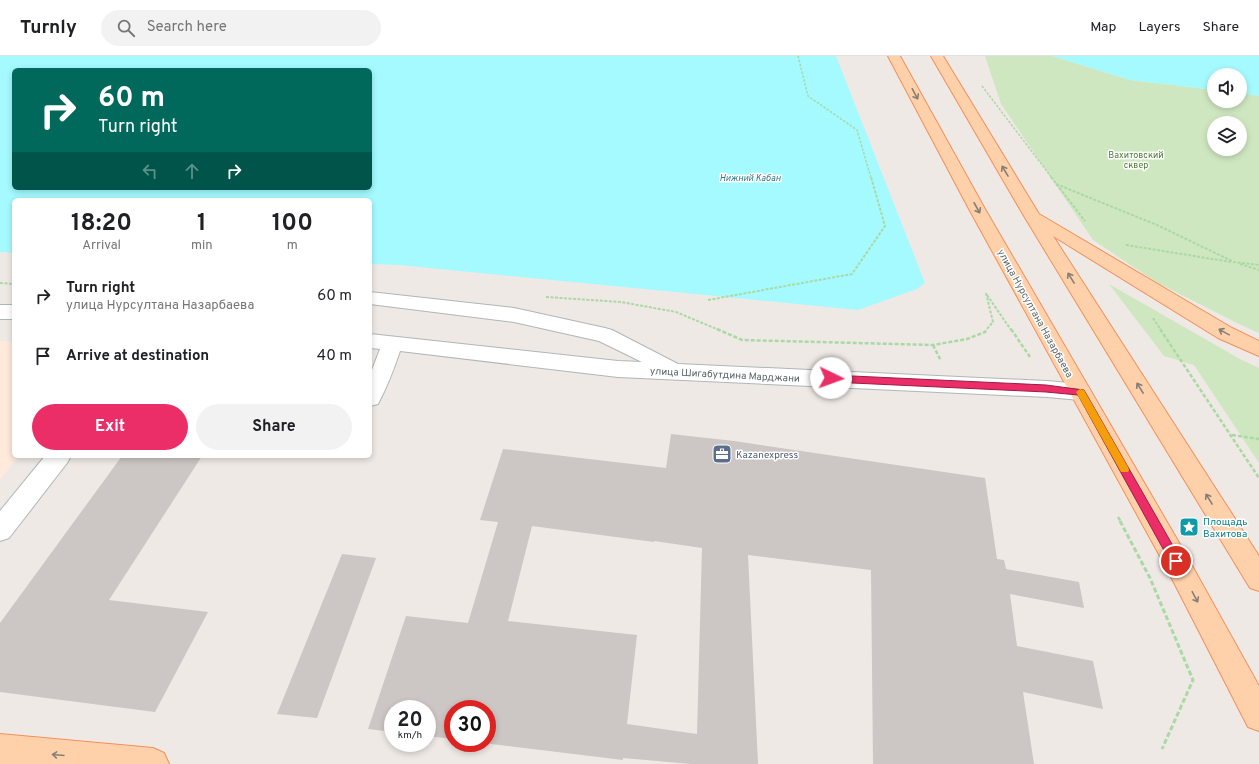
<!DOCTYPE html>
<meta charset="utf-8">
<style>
:root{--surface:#fff;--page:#f2f2f2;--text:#202124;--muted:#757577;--line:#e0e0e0;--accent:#eb2e67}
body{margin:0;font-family:Overpass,sans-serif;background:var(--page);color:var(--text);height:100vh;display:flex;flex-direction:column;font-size:15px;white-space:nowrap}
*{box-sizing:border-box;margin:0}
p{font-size:13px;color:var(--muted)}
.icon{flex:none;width:22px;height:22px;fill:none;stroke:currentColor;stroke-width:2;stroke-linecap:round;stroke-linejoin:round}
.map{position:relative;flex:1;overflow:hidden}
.sheet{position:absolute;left:12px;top:142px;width:360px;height:260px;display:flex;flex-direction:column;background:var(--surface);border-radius:6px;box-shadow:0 2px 6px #0003}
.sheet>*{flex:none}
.guide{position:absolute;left:12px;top:12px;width:360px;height:122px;border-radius:6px;box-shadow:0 2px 6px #0003;background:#00695c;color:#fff;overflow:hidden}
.buttons{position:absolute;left:1207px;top:12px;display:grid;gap:8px}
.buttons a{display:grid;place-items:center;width:40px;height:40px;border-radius:50%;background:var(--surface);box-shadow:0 2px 6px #0003;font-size:20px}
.speed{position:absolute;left:384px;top:644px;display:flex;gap:8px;font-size:20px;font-weight:700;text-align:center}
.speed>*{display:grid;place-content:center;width:52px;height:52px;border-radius:50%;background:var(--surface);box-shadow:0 2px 6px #0003;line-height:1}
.speed small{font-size:10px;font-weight:400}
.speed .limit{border:6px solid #d22;background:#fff;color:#111}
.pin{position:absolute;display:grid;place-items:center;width:34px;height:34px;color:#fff;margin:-17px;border:2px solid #fff;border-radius:50%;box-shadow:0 1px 4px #0007}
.me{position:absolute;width:44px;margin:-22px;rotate:93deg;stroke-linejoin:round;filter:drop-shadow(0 0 3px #0008)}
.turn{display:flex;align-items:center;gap:14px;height:84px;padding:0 20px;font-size:18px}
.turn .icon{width:52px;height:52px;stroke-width:2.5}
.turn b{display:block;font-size:28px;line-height:34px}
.lanes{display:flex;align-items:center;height:38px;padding:0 20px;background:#0003;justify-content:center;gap:20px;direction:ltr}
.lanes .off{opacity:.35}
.eta{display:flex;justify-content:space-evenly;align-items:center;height:68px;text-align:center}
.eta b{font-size:24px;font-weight:700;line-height:28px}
.cta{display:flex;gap:8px;margin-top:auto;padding:8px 20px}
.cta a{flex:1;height:46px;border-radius:24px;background:var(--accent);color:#fff;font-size:16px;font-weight:700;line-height:46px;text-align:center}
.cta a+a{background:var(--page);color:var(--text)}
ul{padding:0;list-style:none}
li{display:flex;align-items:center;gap:12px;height:60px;padding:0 20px}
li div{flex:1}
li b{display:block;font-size:15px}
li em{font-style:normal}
header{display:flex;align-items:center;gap:24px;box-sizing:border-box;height:56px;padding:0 20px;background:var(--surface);border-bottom:1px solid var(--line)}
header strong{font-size:19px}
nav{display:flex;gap:22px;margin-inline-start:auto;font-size:14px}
.search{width:280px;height:36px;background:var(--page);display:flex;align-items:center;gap:10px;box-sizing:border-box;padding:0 14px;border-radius:22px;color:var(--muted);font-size:15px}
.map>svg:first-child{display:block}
</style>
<header>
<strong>Turnly</strong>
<div class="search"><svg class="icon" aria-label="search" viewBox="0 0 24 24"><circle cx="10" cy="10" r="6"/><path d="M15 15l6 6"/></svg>Search here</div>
<nav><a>Map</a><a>Layers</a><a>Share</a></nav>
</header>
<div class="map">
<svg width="1259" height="708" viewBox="0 0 1259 708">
<rect width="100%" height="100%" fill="#efe9e5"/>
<polygon fill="#fee9db" points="0,285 14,285 14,400 18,400 0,424"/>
<g fill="#cfe7c1" fill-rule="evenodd">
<path d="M985,0H1052L1130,24L1214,34V45H1240V37L1259,40V277L1237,267L1156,226L1093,184L1001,48ZM1214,67H1240V93H1214Z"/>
<polygon points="1109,228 1240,303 1259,312 1259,407 1194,309 1164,300"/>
</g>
<g fill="#a5faff" fill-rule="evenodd">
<path d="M0,0H836L925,227L917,233L858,254L399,209L370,208V144H14V197L0,196ZM14,14H370V132H14Z"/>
<polygon points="1052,0 1259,0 1259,40 1240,37 1240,19 1214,19 1214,34 1130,24"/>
</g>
<g fill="#ccc6c4" fill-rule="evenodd">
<path d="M671,378L734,385L985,422L997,503L1004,504L1006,513L1079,526L1084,552L1010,538L1017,590L1093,605L1103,653L1023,636L1034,708H873L871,514L748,499L758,708H691L623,702V704L483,687H487V653H453V683L427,680V653H393V676L368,673L406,560L468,567L498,466L480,464L503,393L666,412ZM532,470L654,486V485L702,492L697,678L627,668L637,579L508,565Z"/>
<polygon points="122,400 202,400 109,544 208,556 155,656 0,636 0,567"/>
<polygon points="342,498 376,502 317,662 277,658"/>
</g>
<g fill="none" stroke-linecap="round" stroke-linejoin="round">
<g stroke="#b0b6b7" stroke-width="2">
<g id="minor">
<path d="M370,236L514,252L605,272L612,274L678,308L1047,325L1080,328L1088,330L1091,336L1088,342L1080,344L1047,341L618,321L400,295C394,313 387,331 378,348L370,350V319L380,293L370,292V278L618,305L642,306L599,285L514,266L370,248Z"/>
<rect x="0" y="249" width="14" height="14"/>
<polygon points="45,400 71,400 67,407 9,482 0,485 0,455"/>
</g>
</g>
<g stroke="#f38f5a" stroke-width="2">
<g id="major">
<polygon points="888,0 900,0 985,153 1185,497 1259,630 1259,675 1248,671 1167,513 969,153"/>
<polygon points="931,0 943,0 1039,158 1232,272 1259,285 1259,300 1218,282 1053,180 1259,500 1259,535 1250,532 1024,160"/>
<polygon points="0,678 153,692 164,697 169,708 0,708"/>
</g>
</g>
<g stroke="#aad9a4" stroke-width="1.5" stroke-dasharray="2.5 1.5" stroke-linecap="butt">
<polyline points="798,0 808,40 857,74 871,122"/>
<polyline points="982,30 1052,122"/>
</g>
<g stroke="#aad9a4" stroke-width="2" stroke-dasharray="3 1.5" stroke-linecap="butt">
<polyline points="1051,121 1085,165"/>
<polyline points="1056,128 1157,169 1234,206 1259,209"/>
<polyline points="1126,189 1231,206"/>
<polyline points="1240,208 1259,214"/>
<polyline points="0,227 14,228"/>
<polyline points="986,237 993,266 986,274"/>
<polyline points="987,239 1011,274"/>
<polyline points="546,241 621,246 676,256 719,274"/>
<polyline points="708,244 852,218 885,170 871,121"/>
<polyline points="1153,262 1161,274"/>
</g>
<g stroke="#aad9a4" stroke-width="2.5" stroke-dasharray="4 2" stroke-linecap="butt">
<polyline points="717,273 742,284 933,289 967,283 985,276 987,273"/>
<polyline points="1011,273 1030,301"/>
<polyline points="1160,273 1259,422"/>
<polyline points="933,289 941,305"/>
<polyline points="1232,379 1259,383"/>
<polyline points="1118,461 1121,466"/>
</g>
<polyline stroke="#aad9a4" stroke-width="3" stroke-dasharray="5 2.5" stroke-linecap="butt" points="1120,465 1150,522 1193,624 1162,693"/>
<use href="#minor" fill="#fff" fill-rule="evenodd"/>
<use href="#major" fill="#ffd1aa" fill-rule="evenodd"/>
</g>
<defs><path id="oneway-shaft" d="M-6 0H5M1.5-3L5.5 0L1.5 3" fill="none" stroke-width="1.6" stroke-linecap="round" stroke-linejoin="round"/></defs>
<g stroke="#857f76">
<use href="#oneway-shaft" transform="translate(915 38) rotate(62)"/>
<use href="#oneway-shaft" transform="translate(1005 115) rotate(-121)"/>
<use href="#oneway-shaft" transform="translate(977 152) rotate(61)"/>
<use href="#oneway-shaft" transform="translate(1071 222) rotate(-122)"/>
<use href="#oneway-shaft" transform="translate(1224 276) rotate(-151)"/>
<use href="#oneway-shaft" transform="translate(1140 332) rotate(-122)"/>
<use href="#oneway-shaft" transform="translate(1209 443) rotate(-122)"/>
<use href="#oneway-shaft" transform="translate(1195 541) rotate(62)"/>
<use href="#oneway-shaft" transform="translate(58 699) rotate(-175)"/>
</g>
<polygon fill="#eb2e67" stroke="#991e43" points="831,319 1046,329 1084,334 1180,502 1181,505 1180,509 1176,510 1172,509 1078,339 1046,336 831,326 827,322"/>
<polygon fill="#f59e0b" points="1080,333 1084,334 1128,411 1129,414 1128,416 1121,416 1076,336"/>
<defs>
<g id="office-square" transform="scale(1)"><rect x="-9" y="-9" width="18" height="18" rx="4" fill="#5c6f8a" stroke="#fff"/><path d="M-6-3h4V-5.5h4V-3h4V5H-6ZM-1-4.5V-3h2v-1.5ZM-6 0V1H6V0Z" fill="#fff"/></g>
<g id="sight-square" transform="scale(1)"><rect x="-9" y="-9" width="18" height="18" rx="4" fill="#0f9aa8" stroke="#fff"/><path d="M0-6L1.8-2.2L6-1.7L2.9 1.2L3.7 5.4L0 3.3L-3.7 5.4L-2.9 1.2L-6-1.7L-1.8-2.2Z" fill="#fff"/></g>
</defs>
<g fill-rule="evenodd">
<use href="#office-square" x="722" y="398"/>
<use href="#sight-square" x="1189" y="471"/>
</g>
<g text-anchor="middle" stroke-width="3" stroke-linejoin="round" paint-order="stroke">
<g font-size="9" fill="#4c7f32" stroke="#fff">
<text x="1136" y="102">Вахитовский<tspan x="1136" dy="10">сквер</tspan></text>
</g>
<g font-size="9" font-style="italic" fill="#337a86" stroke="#fff">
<text x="750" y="125">Нижний Кабан</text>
</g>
<g font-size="10" fill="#5c6465" stroke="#fff">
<text transform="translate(1036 257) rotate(61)" y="4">улица Нурсултана Назарбаева</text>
<text transform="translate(725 318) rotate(3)" y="4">улица Шигабутдина Марджани</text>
</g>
<g font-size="10" fill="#4e5e75" stroke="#fff" text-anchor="start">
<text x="736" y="402">Kazanexpress</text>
</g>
<g font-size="10" fill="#0d838f" stroke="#fff" text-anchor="start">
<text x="1203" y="469">Площадь<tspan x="1203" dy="12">Вахитова</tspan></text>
</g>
</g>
</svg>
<div class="buttons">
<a><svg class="icon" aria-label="sound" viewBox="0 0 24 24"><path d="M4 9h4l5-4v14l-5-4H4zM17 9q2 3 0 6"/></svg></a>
<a><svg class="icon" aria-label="layers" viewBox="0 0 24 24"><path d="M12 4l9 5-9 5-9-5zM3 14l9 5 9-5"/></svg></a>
</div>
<div class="speed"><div>20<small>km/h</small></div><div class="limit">30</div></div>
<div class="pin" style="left:1176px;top:505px;background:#d93025"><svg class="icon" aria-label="arrive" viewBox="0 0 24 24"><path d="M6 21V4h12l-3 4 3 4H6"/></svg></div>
<svg class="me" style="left:831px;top:322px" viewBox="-20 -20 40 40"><circle r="19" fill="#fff"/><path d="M0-13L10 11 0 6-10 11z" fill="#eb2e67"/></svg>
<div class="guide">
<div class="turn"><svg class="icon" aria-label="right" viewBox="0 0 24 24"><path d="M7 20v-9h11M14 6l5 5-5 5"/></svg><div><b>60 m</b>Turn right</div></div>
<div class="lanes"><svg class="icon off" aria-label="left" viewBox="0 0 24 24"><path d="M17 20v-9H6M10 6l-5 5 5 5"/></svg><svg class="icon off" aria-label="ahead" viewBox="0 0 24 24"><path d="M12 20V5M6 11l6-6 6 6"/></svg><svg class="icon" aria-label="right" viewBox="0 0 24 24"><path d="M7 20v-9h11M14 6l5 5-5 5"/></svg></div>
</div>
<section class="sheet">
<div class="eta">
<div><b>18:20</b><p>Arrival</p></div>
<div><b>1</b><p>min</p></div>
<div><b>100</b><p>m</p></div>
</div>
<ul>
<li><svg class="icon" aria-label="right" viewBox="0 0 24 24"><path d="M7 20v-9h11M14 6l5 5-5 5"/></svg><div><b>Turn right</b><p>улица Нурсултана Назарбаева</p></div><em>60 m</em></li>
<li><svg class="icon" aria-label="arrive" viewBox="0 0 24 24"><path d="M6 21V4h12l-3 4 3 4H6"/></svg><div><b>Arrive at destination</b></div><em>40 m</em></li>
</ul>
<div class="cta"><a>Exit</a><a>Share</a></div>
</section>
</div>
